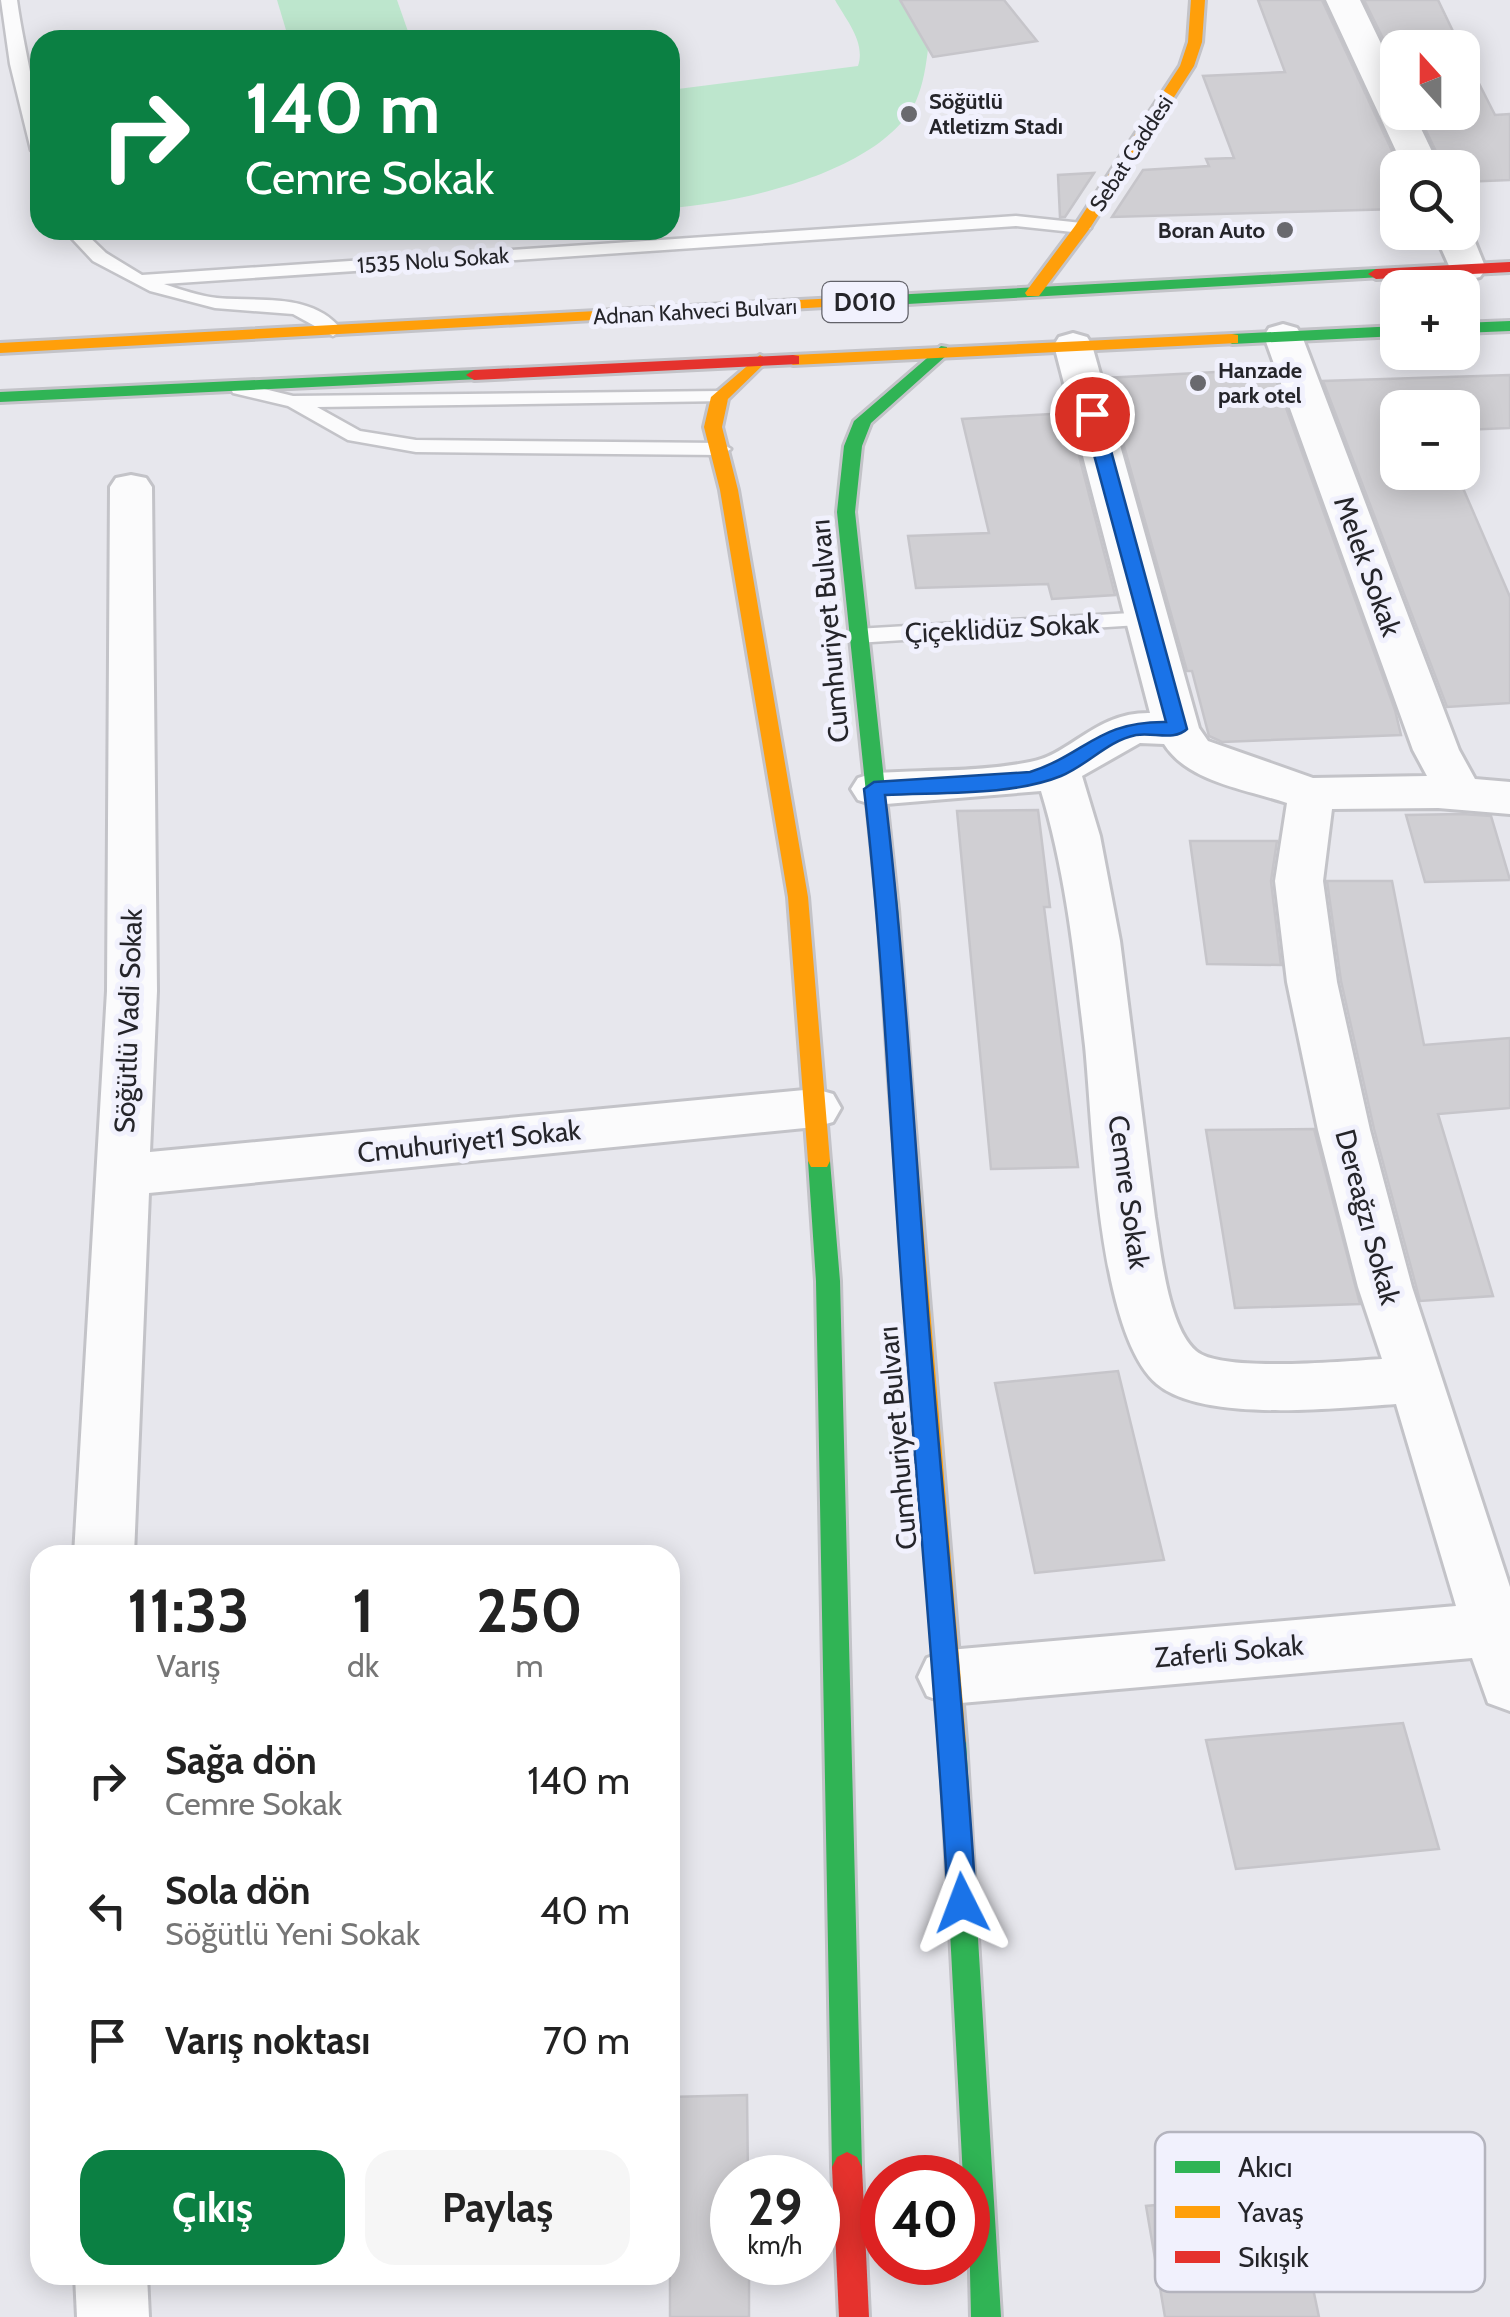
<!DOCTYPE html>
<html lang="tr">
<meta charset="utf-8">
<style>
:root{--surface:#fff;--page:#f6f6f6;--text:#222;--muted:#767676;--accent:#0b8043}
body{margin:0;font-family:Cabin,sans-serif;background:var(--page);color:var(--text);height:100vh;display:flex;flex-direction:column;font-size:38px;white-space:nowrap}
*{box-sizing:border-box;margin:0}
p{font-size:32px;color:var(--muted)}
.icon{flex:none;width:55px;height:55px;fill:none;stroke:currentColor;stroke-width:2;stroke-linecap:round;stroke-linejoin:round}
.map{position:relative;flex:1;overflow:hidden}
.details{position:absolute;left:30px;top:1545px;width:650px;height:740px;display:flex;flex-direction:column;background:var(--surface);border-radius:30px;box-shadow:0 5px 25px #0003}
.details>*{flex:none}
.guide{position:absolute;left:30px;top:30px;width:650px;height:210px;border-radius:30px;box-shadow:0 5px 25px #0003;background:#0b8043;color:#fff;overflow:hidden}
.needle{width:65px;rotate:339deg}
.tools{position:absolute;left:1380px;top:30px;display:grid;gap:20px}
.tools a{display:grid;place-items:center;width:100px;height:100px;border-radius:20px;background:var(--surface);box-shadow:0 5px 25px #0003;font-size:50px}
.speed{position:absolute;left:710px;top:2155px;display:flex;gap:20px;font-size:50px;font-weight:700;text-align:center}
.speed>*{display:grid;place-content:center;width:130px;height:130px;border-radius:50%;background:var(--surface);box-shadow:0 5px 25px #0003;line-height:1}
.speed small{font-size:25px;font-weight:400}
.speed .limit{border:15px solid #d22;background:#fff;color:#111}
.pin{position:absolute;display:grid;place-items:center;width:85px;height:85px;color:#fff;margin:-42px;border:5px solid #fff;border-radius:50%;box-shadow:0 2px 10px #0007}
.me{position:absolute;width:110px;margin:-55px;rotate:357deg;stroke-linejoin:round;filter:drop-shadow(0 0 8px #0008)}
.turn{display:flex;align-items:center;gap:35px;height:210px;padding:0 50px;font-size:45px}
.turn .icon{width:130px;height:130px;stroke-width:2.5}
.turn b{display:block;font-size:70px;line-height:85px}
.eta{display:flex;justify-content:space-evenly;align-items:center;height:170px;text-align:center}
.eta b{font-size:60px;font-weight:700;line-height:70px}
.primary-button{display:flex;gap:20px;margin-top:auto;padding:20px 50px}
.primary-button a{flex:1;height:115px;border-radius:30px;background:var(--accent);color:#fff;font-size:40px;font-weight:700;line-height:115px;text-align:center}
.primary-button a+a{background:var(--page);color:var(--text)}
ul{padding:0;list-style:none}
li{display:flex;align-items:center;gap:30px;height:130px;padding:0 50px}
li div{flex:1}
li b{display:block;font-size:38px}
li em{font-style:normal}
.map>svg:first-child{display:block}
</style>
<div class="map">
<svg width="1510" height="2317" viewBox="0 0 1510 2317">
<rect width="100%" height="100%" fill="#e7e7ed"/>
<g fill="#bde6cd">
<polygon points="277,0 397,0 411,40 289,40"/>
<path d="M835,0H900L928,49C926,66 923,85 916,101C882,172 741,203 670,208V90L858,66C866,42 846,20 835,0Z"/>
</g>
<g fill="#d0cfd3" stroke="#c6c5ca" stroke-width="2.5">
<polygon points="900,0 1004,0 1037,41 933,57"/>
<polygon points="1258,0 1322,0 1400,168 1398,209 1112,217 1143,170 1209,166 1206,159 1234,158 1203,76 1285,72"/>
<polygon points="1364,0 1438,0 1461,48 1398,48 1398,69"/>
<polygon points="1462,50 1495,115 1510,114 1510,180 1462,182 1462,168 1444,168 1417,112 1462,112"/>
<polygon points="1094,173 1065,217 1060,217 1058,175"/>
<polygon points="1272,369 1395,710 1401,735 1222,742 1209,736 1192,671 1187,671 1105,378"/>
<polygon points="1510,375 1510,428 1462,430 1462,408 1398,408 1398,472 1456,472 1510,597 1510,703 1447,707 1323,381"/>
<polygon points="1068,413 1115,595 1052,599 1048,584 916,588 908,536 989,533 962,419"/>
<polygon points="1038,810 1050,907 1044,907 1078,1167 991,1169 957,811"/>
<polygon points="1462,814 1491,816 1510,880 1425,882 1406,815"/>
<polygon points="1190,841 1277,841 1271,881 1281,965 1207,964"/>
<polygon points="1327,881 1392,881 1424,1045 1510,1038 1510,1108 1438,1114 1493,1296 1420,1301 1374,1129 1341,981"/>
<polygon points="1314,1129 1360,1304 1235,1308 1206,1130"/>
<polygon points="1118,1371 1164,1560 1035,1573 995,1383"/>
<polygon points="1403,1723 1439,1849 1236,1869 1206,1740"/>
<polygon points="747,2095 748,2178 732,2178 732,2262 749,2262 749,2317 670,2317 670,2097"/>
<polygon points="1293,2193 1319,2317 1165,2317 1146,2206"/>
</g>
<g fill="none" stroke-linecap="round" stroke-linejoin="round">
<g stroke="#c3c3c8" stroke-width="5">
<g id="lane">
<path d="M1,0H17C24,52 40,103 40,155L31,150L10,64Z"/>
<path d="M1016,216L1082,223L1091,228L1082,233L1016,226L164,284C182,290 199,296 217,298C260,302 312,292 342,330L333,336L293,314L215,308L150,291L93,261L64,230H82L106,253L142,275Z"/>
<polygon points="240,383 293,396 720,391 729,397 727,401 317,407 360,431 416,440 721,443 731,449 721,455 416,452 348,440 288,406 233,393 231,389"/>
<polygon points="1148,612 1158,619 1155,624 856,643 846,636 856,629"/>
</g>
</g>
<g stroke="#c3c3c8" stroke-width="6">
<g id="street">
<polygon points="1326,0 1360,0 1398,79 1398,112 1413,112 1440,168 1404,168"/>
<polygon points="1462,223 1471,232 1486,269 1480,277 1467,280 1454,277 1434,232 1462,232"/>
<path d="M1283,324L1297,328L1302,336L1459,750L1475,779L1510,782V814L1438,808L1332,809L1323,881L1337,982L1370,1130L1412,1287L1510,1587V1711L1488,1703L1472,1658L949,1704L927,1696L918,1677L927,1658L949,1650L1456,1606L1396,1404C1338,1408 1203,1423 1157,1384C1097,1333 1093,1123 1085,1046C1075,961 1066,873 1041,791L874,805L858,800L851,789L858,778L874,773C925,770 980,772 1030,762C1071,755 1095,712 1150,713L1054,345L1059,337L1073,333L1087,337L1092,345L1199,728L1208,741L1313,778L1427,776L1413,750L1264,336L1269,328ZM1140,743L1164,744C1188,782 1245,789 1287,803L1275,881L1287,982L1318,1130L1358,1287L1382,1359C1346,1361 1221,1373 1196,1351C1168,1327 1161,1253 1155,1217L1120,941L1100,836L1082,776Z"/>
<polygon points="131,475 146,478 152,487 157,991 150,1152 815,1089 833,1094 841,1108 833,1122 815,1127 149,1193 134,1555 74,1555 107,991 110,487 116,478"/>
<polygon points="75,2275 147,2275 149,2317 77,2317"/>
</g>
</g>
<g stroke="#c3c3c8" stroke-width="6">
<g id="fast">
<polygon points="1376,269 1382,271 1382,277 837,308 829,303 837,298"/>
<polygon points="1510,321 1510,331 1462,333 1462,323"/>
<polygon points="1398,326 1398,336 1232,344 1224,339 1232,334"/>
<polygon points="941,346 947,347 947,355 871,423 862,446 855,512 898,909 911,1080 900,1088 889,1080 878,909 837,512 844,446 854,421"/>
<polygon points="474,370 482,375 480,379 0,402 0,392"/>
<polygon points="819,1152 827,1155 830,1161 840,1281 862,2167 857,2177 847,2182 837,2177 832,2167 816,1281 808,1161 811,1155"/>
<polygon points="953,1729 962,1732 966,1741 1001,2317 971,2317 968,2178 963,2178 940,1741 944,1732"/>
</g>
</g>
<g stroke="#c3c3c8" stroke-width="6">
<g id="slow">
<polygon points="1191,0 1205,0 1202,42 1194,66 1090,228 1039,296 1027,296 1025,293 1075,226 1180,66 1188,42"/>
<polygon points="837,298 845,303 843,306 0,353 0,343"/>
<polygon points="1232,334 1238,335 1238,343 793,365 785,360 793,355"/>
<polygon points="760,355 768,360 728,399 722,427 738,490 808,897 830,1161 827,1167 811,1167 808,1161 788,897 720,490 704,427 711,397"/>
<polygon points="900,1072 911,1080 966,1741 962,1750 953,1753 944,1750 940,1741 889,1080"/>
</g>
</g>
<g stroke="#c3c3c8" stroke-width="6">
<g id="jam">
<polygon points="1510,262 1510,272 1376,279 1368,274 1376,269"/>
<polygon points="793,355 799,356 799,364 474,380 466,375 474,370"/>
<polygon points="847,2152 857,2157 862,2167 869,2317 839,2317 832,2167 837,2157"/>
</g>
</g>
<use href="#lane" fill="#fbfbfc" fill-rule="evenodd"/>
<use href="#street" fill="#fbfbfc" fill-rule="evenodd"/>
<use href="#fast" fill="#30b455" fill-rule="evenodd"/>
<use href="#slow" fill="#ff9f0a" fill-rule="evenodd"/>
<use href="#jam" fill="#e5322d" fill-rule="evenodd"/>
</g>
<path fill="#1a73e8" stroke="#114b97" stroke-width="2.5" d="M1092,409L1101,414L1187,729C1175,741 1153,732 1136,735C1107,741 1088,765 1061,776C1012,796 939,792 885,795C905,963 914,1132 927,1300C942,1501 964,1702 976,1903L972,1912L962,1916L952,1912L948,1903C937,1703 918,1504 903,1304C890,1133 884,961 864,789L874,782L1030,772C1086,754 1098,721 1166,722L1083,414Z"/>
<g fill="#69696e" stroke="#f1f1fd" stroke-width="4">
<circle cx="909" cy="114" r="10"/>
<circle cx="1285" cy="230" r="10"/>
<circle cx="1198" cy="383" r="10"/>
</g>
<g text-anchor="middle" stroke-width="10" stroke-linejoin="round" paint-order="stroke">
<g font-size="22" font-weight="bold" fill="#25252a" stroke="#f1f1fd" text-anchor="start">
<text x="929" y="109">Söğütlü<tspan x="929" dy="25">Atletizm Stadı</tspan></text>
<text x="1265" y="238" text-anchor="end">Boran Auto</text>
<text x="1218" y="378">Hanzade<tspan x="1218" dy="25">park otel</tspan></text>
</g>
<g font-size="22" fill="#25252a" stroke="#f1f1fd">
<text transform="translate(1131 153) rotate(-57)" y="8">Sebat Caddesi</text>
<text transform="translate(433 260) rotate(-4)" y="8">1535 Nolu Sokak</text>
<text transform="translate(695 311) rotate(-3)" y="8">Adnan Kahveci Bulvarı</text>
</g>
<rect fill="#f1f1fd" stroke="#626269" stroke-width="2.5" x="822.5" y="282" width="85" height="40" rx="8"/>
<g font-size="25" font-weight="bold" fill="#25252a">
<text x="865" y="311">D010</text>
</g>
<g font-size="28" fill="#25252a" stroke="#f1f1fd">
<text transform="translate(1368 566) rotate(70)" y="10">Melek Sokak</text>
<text transform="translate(1002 628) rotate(-3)" y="10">Çiçeklidüz Sokak</text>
<text transform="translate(829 631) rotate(-95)" y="10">Cumhuriyet Bulvarı</text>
<text transform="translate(128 1021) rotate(-88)" y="10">Söğütlü Vadi Sokak</text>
<text transform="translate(469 1141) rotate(-6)" y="10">Cmuhuriyet1 Sokak</text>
<text transform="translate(1129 1192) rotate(82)" y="10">Cemre Sokak</text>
<text transform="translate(1368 1217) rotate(75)" y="10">Dereağzı Sokak</text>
<text transform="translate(897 1438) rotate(-95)" y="10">Cumhuriyet Bulvarı</text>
<text transform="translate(1229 1651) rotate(-5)" y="10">Zaferli Sokak</text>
</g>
</g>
<rect x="1155" y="2132" width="330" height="160" rx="15" fill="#f1f1fd" stroke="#b4b4be" stroke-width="2.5"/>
<rect x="1175" y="2161" width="45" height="12" fill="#30b455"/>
<rect x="1175" y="2206" width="45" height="12" fill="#ff9f0a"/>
<rect x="1175" y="2251" width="45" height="12" fill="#e5322d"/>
<g font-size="28" fill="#25252a">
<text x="1238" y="2177">Akıcı</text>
<text x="1238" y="2222">Yavaş</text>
<text x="1238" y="2267">Sıkışık</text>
</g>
</svg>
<div class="tools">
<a><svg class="needle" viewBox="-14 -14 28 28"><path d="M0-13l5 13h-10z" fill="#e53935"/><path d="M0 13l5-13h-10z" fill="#767676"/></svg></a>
<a><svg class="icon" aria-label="search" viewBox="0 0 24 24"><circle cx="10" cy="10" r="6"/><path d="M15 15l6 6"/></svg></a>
<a>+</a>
<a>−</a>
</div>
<div class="speed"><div>29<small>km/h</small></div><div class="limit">40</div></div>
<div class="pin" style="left:1092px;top:414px;background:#d93025"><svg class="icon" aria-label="arrive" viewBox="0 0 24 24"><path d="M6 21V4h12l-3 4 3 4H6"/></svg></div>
<svg class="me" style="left:962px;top:1903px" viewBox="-20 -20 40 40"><path d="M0-17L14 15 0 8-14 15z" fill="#1a73e8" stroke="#fff" stroke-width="4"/></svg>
<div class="guide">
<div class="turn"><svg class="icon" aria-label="right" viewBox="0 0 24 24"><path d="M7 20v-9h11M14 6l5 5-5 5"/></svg><div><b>140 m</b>Cemre Sokak</div></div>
</div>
<section class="details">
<div class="eta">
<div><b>11:33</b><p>Varış</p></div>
<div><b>1</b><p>dk</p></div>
<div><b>250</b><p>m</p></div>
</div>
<ul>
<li><svg class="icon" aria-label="right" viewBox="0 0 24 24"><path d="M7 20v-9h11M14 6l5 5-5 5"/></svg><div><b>Sağa dön</b><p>Cemre Sokak</p></div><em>140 m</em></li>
<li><svg class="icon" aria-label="left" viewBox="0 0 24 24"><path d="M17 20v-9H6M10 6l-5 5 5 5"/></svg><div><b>Sola dön</b><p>Söğütlü Yeni Sokak</p></div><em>40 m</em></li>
<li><svg class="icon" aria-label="arrive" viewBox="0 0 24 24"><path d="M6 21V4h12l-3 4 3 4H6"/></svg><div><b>Varış noktası</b></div><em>70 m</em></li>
</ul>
<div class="primary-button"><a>Çıkış</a><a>Paylaş</a></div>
</section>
</div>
